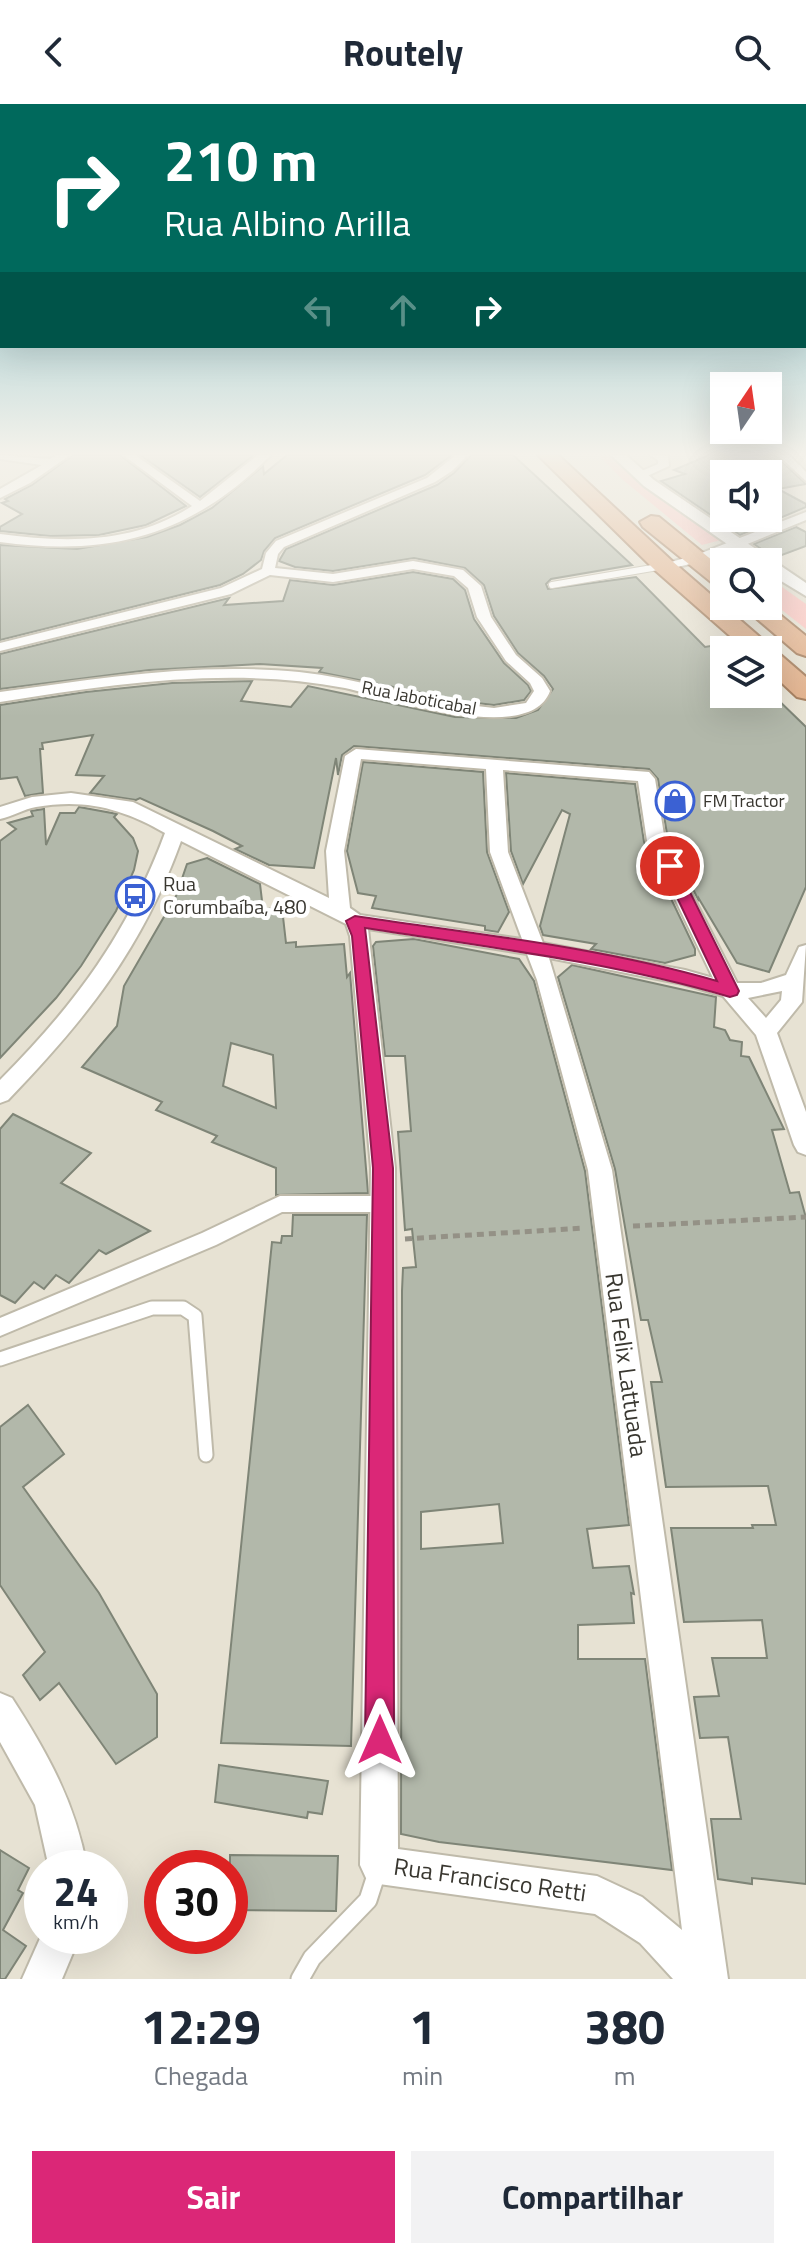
<!DOCTYPE html>
<html lang="pt">
<meta charset="utf-8">
<style>
:root{--surface:#fff;--page:#f2f2f3;--text:#1f2937;--muted:#747a83;--accent:#db2777}
body{margin:0;font-family:"Titillium Web",sans-serif;background:var(--page);color:var(--text);height:100vh;display:flex;flex-direction:column;font-size:30px;white-space:nowrap}
*{box-sizing:border-box;margin:0}
p{font-size:26px;color:var(--muted)}
.icon{flex:none;width:44px;height:44px;fill:none;stroke:currentColor;stroke-width:2;stroke-linecap:round;stroke-linejoin:round}
.map{position:relative;height:1875px;overflow:hidden}
.details{display:flex;flex-direction:column;background:var(--surface);flex:1}
.details>*{flex:none}
.hud{position:absolute;left:0px;top:0px;width:806px;height:244px;box-shadow:0 8px 32px #0002;background:#00695c;color:#fff;overflow:hidden}
.needle{width:52px;rotate:13deg}
.fabs{position:absolute;left:710px;top:268px;display:grid;gap:16px}
.fabs a{display:grid;place-items:center;width:72px;height:72px;border-radius:0px;background:var(--surface);box-shadow:0 8px 32px #0002;font-size:40px}
.speed{position:absolute;left:24px;top:1746px;display:flex;gap:16px;font-size:40px;font-weight:700;text-align:center}
.speed>*{display:grid;place-content:center;width:104px;height:104px;border-radius:50%;background:var(--surface);box-shadow:0 8px 32px #0002;line-height:1}
.speed small{font-size:20px;font-weight:400}
.speed .limit{border:12px solid #d22;background:#fff;color:#111}
.pin{position:absolute;display:grid;place-items:center;width:68px;height:68px;color:#fff;margin:-34px;border:4px solid #fff;border-radius:50%;box-shadow:0 2px 8px #0007}
.me{position:absolute;width:88px;margin:-44px;rotate:0deg;stroke-linejoin:round;filter:drop-shadow(0 0 6px #0008)}
.turn{display:flex;align-items:center;gap:28px;height:168px;padding:0 32px;font-size:36px}
.turn .icon{width:104px;height:104px;stroke-width:2.5}
.turn b{display:block;font-size:56px;line-height:68px}
.lanes{display:flex;align-items:center;height:76px;padding:0 32px;background:#0003;justify-content:center;gap:40px;direction:ltr}
.lanes .off{opacity:.35}
.eta{display:flex;justify-content:space-evenly;align-items:center;height:136px;text-align:center}
.eta b{font-size:48px;font-weight:700;line-height:56px}
.button{display:flex;gap:16px;margin-top:auto;padding:16px 32px}
.button a{flex:1;height:92px;border-radius:0px;background:var(--accent);color:#fff;font-size:32px;font-weight:700;line-height:92px;text-align:center}
.button a+a{background:var(--page);color:var(--text)}
header{display:flex;justify-content:space-between;align-items:center;height:104px;padding:0 32px;background:var(--surface);font-size:36px;font-weight:700}
.map>svg:first-child{display:block}
</style>
<header><svg class="icon" aria-label="back" viewBox="0 0 24 24"><path d="M15 5l-7 7 7 7"/></svg>Routely<svg class="icon" aria-label="search" viewBox="0 0 24 24"><circle cx="10" cy="10" r="6"/><path d="M15 15l6 6"/></svg></header>
<div class="map">
<svg width="806" height="1875" viewBox="0 0 806 1875">
<rect width="100%" height="100%" fill="#e7e2d3"/>
<g fill="#fdc4c0">
<polygon points="598,351 609,351 642,381 721,436 702,441 623,376"/>
<polygon points="768,473 806,500 806,525 768,495"/>
</g>
<g fill="#b2b8aa" stroke="#7f8577" stroke-width="2" fill-rule="evenodd">
<polygon points="73,351 120,351 186,402 146,421 99,431 50,432 0,427 0,423 22,410 2,399 8,397 5,395 32,381"/>
<polygon points="140,351 254,351 200,393"/>
<polygon points="287,351 452,351 425,371 275,434 264,447 261,456 243,470 220,481 0,536 0,441 77,445 147,433 180,421 212,404 263,362 264,370"/>
<polygon points="471,351 513,351 632,461 551,475 546,480 548,485 636,473 705,543 717,541 724,547 724,590 770,588 806,623 806,783 769,868 737,859 699,795 699,797 668,736 658,675 649,665 354,642 342,651 338,671 336,654 314,764 269,761 235,745 242,742 213,727 140,694 136,696 90,689 104,672 76,671 93,631 42,639 43,645 40,645 43,689 25,692 17,673 0,675 0,601 86,588 172,579 252,577 241,597 291,603 308,582 455,613 516,614 538,606 553,585 544,572 518,549 494,512 484,481 465,464 414,454 333,467 295,463 279,457 286,445 437,381 454,369"/>
<path d="M709,351H775L806,380L778,385L806,400V403L740,431L661,377L685,370L674,366ZM724,370H768V414H724Z"/>
<polygon points="796,423 806,428 806,442 774,454 754,440"/>
<polygon points="413,468 453,475 465,486 474,515 504,559 528,581 531,587 524,596 494,601 468,598 319,568 322,564 260,560 149,566 0,585 0,550 229,494 224,501 283,497 290,476 333,481"/>
<polygon points="363,658 483,668 487,748 509,808 498,828 485,826 485,822 372,804 376,792 358,789 347,747"/>
<polygon points="506,669 635,680 644,738 695,845 695,851 665,859 591,845 596,840 543,831 540,822 570,710 562,706 523,780 511,747"/>
<polygon points="79,703 117,710 114,713 133,734 138,747 134,766 116,807 81,862 56,894 0,954 0,737 16,725 8,719 33,712 31,707 44,705 46,741 60,709 75,709"/>
<path d="M207,754L260,780L263,805L282,804L286,839L296,838V843L344,840L347,873L350,869L368,1089L276,1091V1064L212,1038L217,1032L156,1006L162,998L82,963L117,922L124,882L176,792L187,760ZM231,939L273,951L276,1004L223,982Z"/>
<path d="M414,835L519,855L534,877L585,1067L629,1421L587,1425L593,1464L629,1462L634,1490L631,1489L634,1519L578,1521V1555H645L672,1766L439,1738L401,1730L402,1187L403,1164L416,1163L412,1125L405,1126L398,1028L411,1027L405,952H385L373,842L376,838ZM499,1400L503,1439L421,1445V1408Z"/>
<polygon points="572,861 716,893 714,923 725,926 730,936 742,938 741,952 749,953 784,1025 772,1026 790,1089 799,1088 806,1114 806,1780 752,1774 752,1780 718,1775 711,1715 741,1715 728,1633 700,1634 694,1593 719,1592 712,1554 767,1554 762,1516 684,1518 671,1424 753,1424 752,1421 776,1421 768,1382 666,1383 651,1278 662,1278 648,1216 641,1216 615,1065 558,873"/>
<polygon points="13,1010 91,1049 61,1079 150,1127 106,1150 99,1146 69,1179 56,1171 44,1185 34,1178 15,1199 0,1191 0,1025"/>
<polygon points="293,1111 367,1111 351,1642 221,1639 272,1138 281,1139 282,1132 292,1132"/>
<polygon points="28,1301 64,1350 23,1383 99,1489 157,1590 157,1633 116,1660 59,1579 40,1596 23,1571 45,1548 0,1481 0,1323"/>
<polygon points="219,1661 328,1677 322,1710 308,1708 307,1714 215,1698"/>
<polygon points="0,1746 29,1764 18,1786 23,1789 3,1826 26,1842 5,1875 0,1875"/>
<polygon points="230,1751 338,1752 336,1807 230,1806"/>
</g>
<g fill="none" stroke-linecap="round" stroke-linejoin="round">
<g stroke="#bfbaaa" stroke-width="8">
<polyline id="service-far2" points="552,481 664,462"/>
</g>
<g stroke="#bfbaaa" stroke-width="17">
<polyline id="service-far1" points="0,1255 152,1204 183,1204 195,1212 206,1351"/>
</g>
<g stroke="#bfbaaa" stroke-width="21">
<polyline id="service" points="300,1875 312,1854 368,1796 378,1765"/>
</g>
<g stroke="#bfbaaa" stroke-width="4">
<polygon id="pedestrian" points="280,1092 384,1092 390,1095 393,1100 390,1105 384,1108 282,1108 216,1141 0,1232 0,1214 202,1129"/>
</g>
<g stroke="#bfbaaa" stroke-width="4">
<g id="minor">
<polygon points="0,351 50,355 57,351 70,351 30,379 0,394 0,385 42,361 0,355"/>
<path d="M123,351H135L200,397L258,351H271C191,432 110,453 0,438V430C66,439 134,440 192,402Z"/>
<path d="M456,351H468L452,367L435,378L284,443L278,450L275,464L333,470L413,457L463,466L481,482L491,513L516,551L542,574L550,587C530,643 387,593 345,584C230,562 114,580 0,598V588C99,574 199,558 299,568C356,574 412,593 468,601L494,604L526,599L534,587L530,579L506,557L477,513L468,484L454,472L413,465L333,478L270,471L231,490L0,547V539L221,484L262,465L266,449L276,437L427,374Z"/>
<polygon points="650,351 668,352 669,362 645,373 637,373 637,369 658,360 658,356"/>
<polygon points="778,351 789,351 806,368 806,377"/>
<polygon points="806,408 806,416 708,456 664,466 657,462 699,450"/>
<path d="M356,645L649,668L655,675L665,737L737,879H761L786,871L799,843L806,841L802,898L777,929L806,1008V1051L798,1048L794,1041L756,931L723,892L683,880L549,854L612,1066L728,1875H673L640,1839L595,1810L379,1780L366,1774L360,1761L371,1064L350,832L346,820L181,737C142,845 86,915 8,996L0,999V976C75,901 128,829 165,729C124,705 85,694 36,703C24,705 13,712 0,715V703L32,693L71,689L133,698L329,794L326,747L345,652ZM361,655L486,665L490,748L522,835L360,811L350,804L344,747ZM503,666L638,677L647,737L713,874L685,866L543,839L508,748ZM368,825L527,850L537,876L588,1066L682,1826L642,1793L597,1772L398,1745L395,1064ZM782,887L781,896L766,914L748,894Z"/>
<path d="M0,1589L12,1594C47,1648 76,1700 87,1764H49L35,1701L0,1638Z"/>
<polygon points="42,1830 80,1832 62,1875 22,1875"/>
</g>
</g>
<g stroke="#bfbaaa" stroke-width="4">
<polygon id="tertiary" points="611,351 626,351 654,376 806,479 806,492 768,469 768,458 753,458 644,382"/>
</g>
<g stroke="#a27957" stroke-width="4">
<g id="trunk">
<polygon points="538,351 558,351 672,457 806,573 806,595 797,593 768,566 768,546 746,546 656,467"/>
<polygon points="651,412 659,413 724,466 724,484 716,482 643,423 640,418"/>
<polygon points="768,501 806,532 806,552 797,549 742,502"/>
</g>
</g>
<g stroke="#949186" stroke-width="5" stroke-dasharray="7 5" stroke-linecap="butt">
<polyline points="633,1122 806,1113"/>
<polyline points="405,1135 584,1124"/>
</g>
<use href="#service-far2" stroke="#fff" stroke-width="6"/>
<use href="#service-far1" stroke="#fff" stroke-width="13"/>
<use href="#service" stroke="#fff" stroke-width="17"/>
<use href="#pedestrian" fill="#fff" fill-rule="evenodd"/>
<use href="#minor" fill="#fff" fill-rule="evenodd"/>
<use href="#tertiary" fill="#fff" fill-rule="evenodd"/>
<use href="#trunk" fill="#e2b08a" fill-rule="evenodd"/>
</g>
<linearGradient id="sky" x2="0" y2="1"><stop stop-color="#63afbc"/><stop offset="0.57" stop-color="#f4f2eb"/><stop offset="1" stop-color="#f4f2eb" stop-opacity="0"/></linearGradient>
<rect width="806" height="613" fill="url(#sky)"/>
<path fill="#db2777" stroke="#8e194d" stroke-width="2" d="M670,757L677,762L739,887L737,891L730,893C611,858 487,843 365,824L393,1064L394,1636L390,1646L380,1650L369,1646L365,1636L373,1064L352,832L346,817L355,812C475,830 600,843 717,877L662,762Z"/>
<defs>
<g id="shop-ring" transform="scale(2)"><circle r="9.5" fill="#fff" stroke="#3b61d3" stroke-width="1.5"/><path d="M-5-2.5h2.3a2.7 3.5 0 0 1 5.4 0H5L5.5 6h-11ZM-1.5-2.5h3a1.5 2.3 0 0 0-3 0Z" fill="#3b61d3"/></g>
<g id="bus-ring" transform="scale(2)"><circle r="9.5" fill="#fff" stroke="#3b61d3" stroke-width="1.5"/><path d="M-5-6H5V4H4V6H2V4H-2V6H-4V4H-5ZM-3.5-4V0h7V-4ZM-3.5 1.2v1.5H-2V1.2ZM2 1.2v1.5H3.5V1.2Z" fill="#3b61d3"/></g>
</defs>
<g fill-rule="evenodd">
<use href="#shop-ring" x="675" y="697"/>
<use href="#bus-ring" x="135" y="792"/>
</g>
<g text-anchor="middle" stroke-width="8" stroke-linejoin="round" paint-order="stroke">
<g font-size="18" fill="#393730" stroke="#fff">
<text transform="translate(419 594) rotate(11)" y="6">Rua Jaboticabal</text>
</g>
<g font-size="18" fill="#393730" stroke="#fff" text-anchor="start">
<text x="703" y="703">FM Tractor</text>
</g>
<g font-size="20" fill="#393730" stroke="#fff" text-anchor="start">
<text x="163" y="787">Rua<tspan x="163" dy="23">Corumbaíba, 480</tspan></text>
</g>
<g font-size="24" fill="#393730" stroke="#fff">
<text transform="translate(626 1261) rotate(82)" y="8">Rua Felix Lattuada</text>
<text transform="translate(490 1776) rotate(8)" y="8">Rua Francisco Retti</text>
</g>
</g>
</svg>
<div class="fabs">
<a><svg class="needle" viewBox="-14 -14 28 28"><path d="M0-13l5 13h-10z" fill="#e53935"/><path d="M0 13l5-13h-10z" fill="#747a83"/></svg></a>
<a><svg class="icon" aria-label="sound" viewBox="0 0 24 24"><path d="M4 9h4l5-4v14l-5-4H4zM17 9q2 3 0 6"/></svg></a>
<a><svg class="icon" aria-label="search" viewBox="0 0 24 24"><circle cx="10" cy="10" r="6"/><path d="M15 15l6 6"/></svg></a>
<a><svg class="icon" aria-label="layers" viewBox="0 0 24 24"><path d="M12 4l9 5-9 5-9-5zM3 14l9 5 9-5"/></svg></a>
</div>
<div class="speed"><div>24<small>km/h</small></div><div class="limit">30</div></div>
<div class="pin" style="left:670px;top:762px;background:#d93025"><svg class="icon" aria-label="arrive" viewBox="0 0 24 24"><path d="M6 21V4h12l-3 4 3 4H6"/></svg></div>
<svg class="me" style="left:380px;top:1636px" viewBox="-20 -20 40 40"><path d="M0-17L14 15 0 8-14 15z" fill="#db2777" stroke="#fff" stroke-width="4"/></svg>
<div class="hud">
<div class="turn"><svg class="icon" aria-label="right" viewBox="0 0 24 24"><path d="M7 20v-9h11M14 6l5 5-5 5"/></svg><div><b>210 m</b>Rua Albino Arilla</div></div>
<div class="lanes"><svg class="icon off" aria-label="left" viewBox="0 0 24 24"><path d="M17 20v-9H6M10 6l-5 5 5 5"/></svg><svg class="icon off" aria-label="ahead" viewBox="0 0 24 24"><path d="M12 20V5M6 11l6-6 6 6"/></svg><svg class="icon" aria-label="right" viewBox="0 0 24 24"><path d="M7 20v-9h11M14 6l5 5-5 5"/></svg></div>
</div>
</div>
<section class="details">
<div class="eta">
<div><b>12:29</b><p>Chegada</p></div>
<div><b>1</b><p>min</p></div>
<div><b>380</b><p>m</p></div>
</div>
<div class="button"><a>Sair</a><a>Compartilhar</a></div>
</section>
